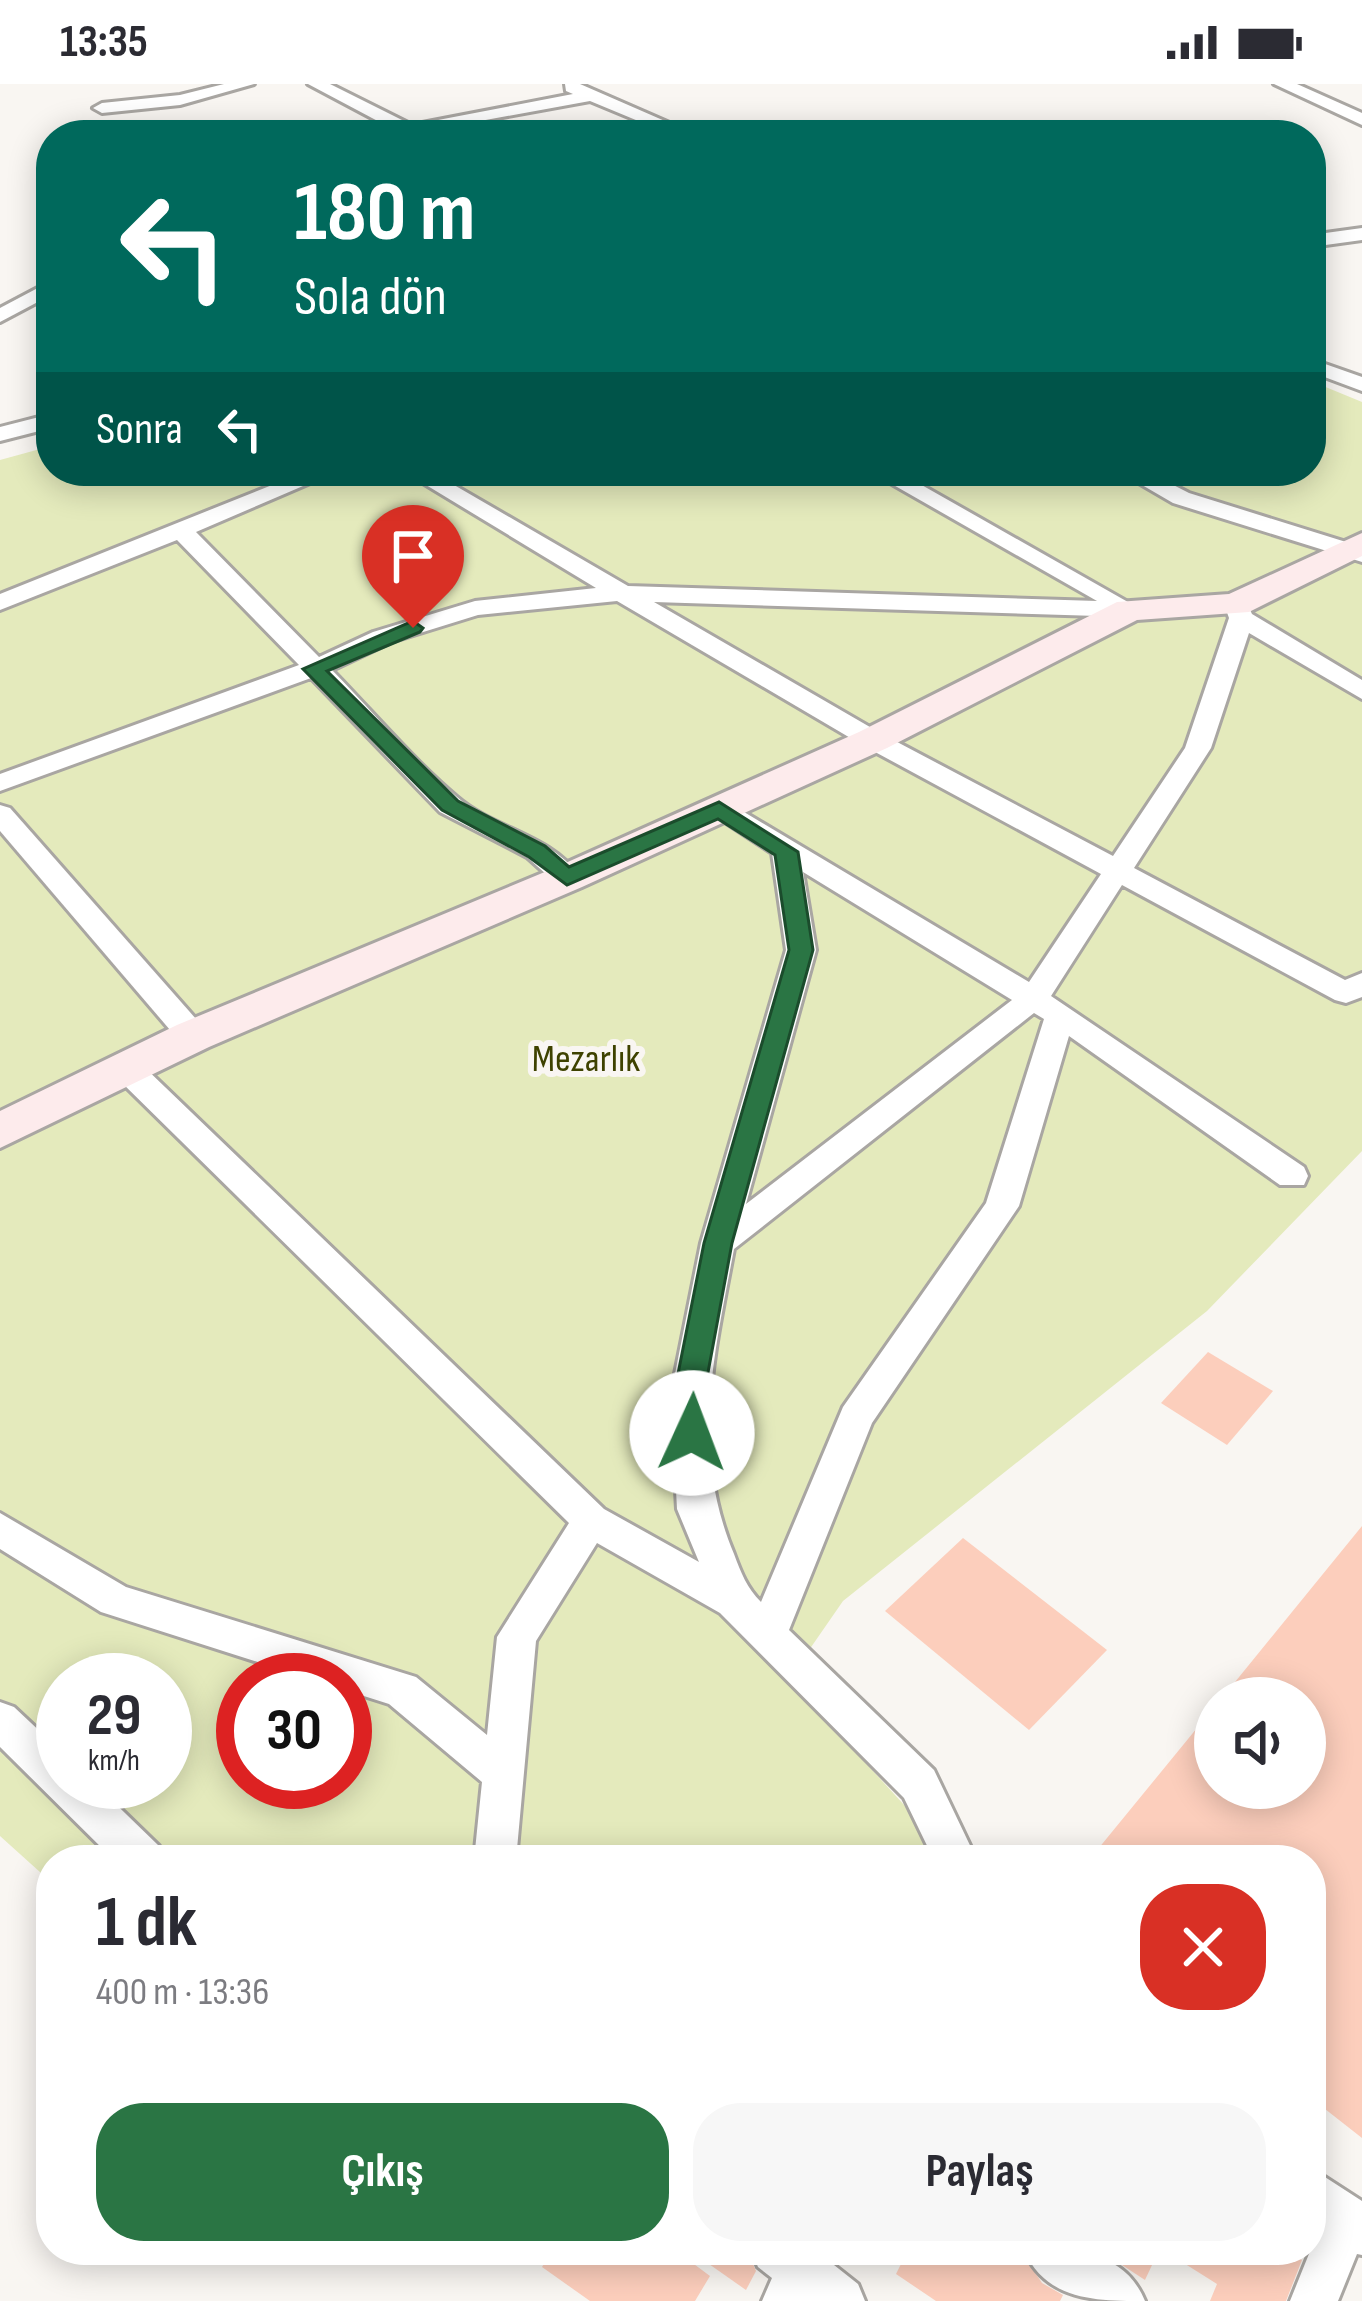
<!DOCTYPE html>
<html lang="tr">
<meta charset="utf-8">
<style>
:root{--surface:#fff;--page:#f7f7f7;--text:#2b2b33;--muted:#7c7c81;--accent:#2a7544}
body{margin:0;font-family:"Sofia Sans Condensed",sans-serif;background:var(--page);color:var(--text);height:100vh;display:flex;flex-direction:column;font-size:45px;white-space:nowrap}
*{box-sizing:border-box;margin:0}
p{font-size:39px;color:var(--muted)}
.icon{flex:none;width:66px;height:66px;fill:none;stroke:currentColor;stroke-width:2;stroke-linecap:round;stroke-linejoin:round}
.map{position:relative;flex:1;overflow:hidden}
.sheet{position:absolute;left:36px;top:1761px;width:1290px;height:420px;display:flex;flex-direction:column;background:var(--surface);border-radius:48px;box-shadow:0 6px 30px #0003}
.sheet>*{flex:none}
.hud{position:absolute;left:36px;top:36px;width:1290px;height:366px;border-radius:48px;box-shadow:0 6px 30px #0003;background:#00695c;color:#fff;overflow:hidden}
.buttons{position:absolute;left:1194px;top:1593px;display:grid;gap:24px}
.buttons a{display:grid;place-items:center;width:132px;height:132px;border-radius:50%;background:var(--surface);box-shadow:0 6px 30px #0003;font-size:60px}
.speed{position:absolute;left:36px;top:1569px;display:flex;gap:24px;font-size:60px;font-weight:700;text-align:center}
.speed>*{display:grid;place-content:center;width:156px;height:156px;border-radius:50%;background:var(--surface);box-shadow:0 6px 30px #0003;line-height:1}
.speed small{font-size:30px;font-weight:400}
.speed .limit{border:18px solid #d22;background:#fff;color:#111}
.pin{position:absolute;display:grid;place-items:center;width:102px;height:102px;color:#fff;margin:-123px -51px;border-radius:50% 50% 50% 0;rotate:-45deg;box-shadow:0 0 12px #0007}
.pin .icon{rotate:45deg}
.me{position:absolute;width:132px;margin:-66px;rotate:2deg;stroke-linejoin:round;filter:drop-shadow(0 0 9px #0008)}
.turn{display:flex;align-items:center;gap:42px;height:252px;padding:0 60px;font-size:54px}
.turn .icon{width:156px;height:156px;stroke-width:2.5}
.turn b{display:block;font-size:84px;line-height:102px}
.then{display:flex;align-items:center;height:114px;padding:0 60px;background:#0003;gap:24px;font-size:45px}
.round{display:grid;place-items:center;flex:none;width:126px;height:126px;border-radius:48px;background:var(--page)}
.summary{display:flex;align-items:center;justify-content:space-between;height:204px;padding:0 60px}
h1{font-size:72px;font-weight:700;line-height:90px}
.action{display:flex;gap:24px;margin-top:auto;padding:24px 60px}
.action a{flex:1;height:138px;border-radius:48px;background:var(--accent);color:#fff;font-size:48px;font-weight:700;line-height:138px;text-align:center}
.action a+a{background:var(--page);color:var(--text)}
.status{display:flex;justify-content:space-between;align-items:center;height:84px;padding:0 60px;background:var(--surface);direction:ltr}
.status svg{height:33px;fill:currentColor}
.map>svg:first-child{display:block}
</style>
<div class="status"><b>13:35</b><svg viewBox="0 0 49 12"><path d="M0 12V9h3v3zM5 12V6h3v6zM10 12V3h3v9zM15 12V0h3v12zM26 1h20v11H26zM47 4h2v5h-2z"/></svg></div>
<div class="map">
<svg width="1362" height="2217" viewBox="0 0 1362 2217">
<rect width="100%" height="100%" fill="#f9f6f2"/>
<path fill="#e4eabc" fill-rule="evenodd" d="M1311,297L1362,318V1067L1207,1227L843,1517L789,1595L937,1757L936,1776H51V1798L0,1752V376L51,362V387H1311ZM63,1596H165V1698H63ZM243,1596H345V1698H243Z"/>
<g fill="#fccebc">
<polygon points="1208,1268 1273,1307 1227,1361 1161,1319"/>
<polygon points="1362,1442 1362,2054 1311,2014 1311,1776 1089,1776 1215,1622 1215,1704 1305,1704 1305,1614 1222,1614"/>
<polygon points="963,1454 1107,1566 1029,1646 885,1527"/>
<polygon points="553,2166 675,2166 710,2192 695,2217 590,2217 542,2183"/>
<polygon points="689,2166 747,2166 756,2187 746,2206"/>
<polygon points="908,2166 1020,2166 1042,2199 1063,2211 1060,2217 936,2217 896,2190"/>
<polygon points="1099,2166 1159,2166 1145,2196"/>
<polygon points="1163,2166 1286,2166 1302,2176 1286,2217 1210,2217 1217,2200"/>
</g>
<g fill="none" stroke-linecap="round" stroke-linejoin="round">
<g stroke="#a9a6a2" stroke-width="6">
<g id="street">
<polygon points="224,0 254,0 180,21 102,29 93,24 102,19 180,11"/>
<polygon points="308,0 330,0 412,41 573,10 566,7 565,0 580,0 697,51 672,51 590,17 404,51"/>
<polygon points="1274,0 1297,0 1362,29 1362,41"/>
<polygon points="1362,144 1362,156 1311,163 1311,151"/>
<polygon points="51,197 51,211 0,238 0,224"/>
<polygon points="1311,275 1362,293 1362,307 1311,288"/>
<polygon points="51,330 51,344 0,357 0,343"/>
<path d="M307,387H338L196,448L319,573L373,548L475,517L596,504L403,387H430L628,502L1097,517L869,387H897L1142,526L1130,533L654,518L882,650L1113,772L1185,664L1229,534L1224,520L1227,515H1245L1252,530L1362,596V615L1249,549L1211,664L1134,784L1345,896L1362,889V913L1346,919L1335,916L1122,801L1051,912L1304,1083L1308,1092L1304,1101H1280L1069,952L1019,1122L872,1339L789,1546L934,1686L977,1776H934L904,1714L720,1529L597,1459L536,1557L516,1776H474L482,1698L389,1620L345,1606V1596H314L101,1528L0,1465V1429L126,1503L416,1593L487,1651L497,1553L569,1439L117,994L112,986L117,978H139L604,1425L699,1478L677,1425L671,1310L701,1159L786,866L772,769L705,725L709,719H729L1029,898L1101,790L864,662L617,517L478,531L391,558L332,586C373,628 412,675 457,713C495,746 550,750 581,794L577,800H557L527,773L440,728L311,594L0,707V690L299,581L177,456L0,526V510ZM803,788L1012,916L746,1120L816,866ZM1034,929L1044,935L986,1119L843,1323L761,1518C747,1504 741,1489 734,1470C690,1365 714,1272 734,1165Z"/>
<polygon points="1118,387 1146,387 1189,409 1362,463 1362,478 1173,419"/>
<polygon points="0,721 10,724 204,944 208,952 204,960 182,960 0,747"/>
<polygon points="0,1618 14,1623 63,1669 63,1698 93,1698 159,1762 165,1776 114,1776 0,1663"/>
<polygon points="1311,2084 1362,2117 1362,2171 1357,2170 1338,2217 1290,2217 1319,2145 1311,2138"/>
<polygon points="751,2166 840,2166 834,2181 858,2200 865,2217 762,2217 772,2194 758,2183"/>
<path d="M1024,2166C1072,2166 1123,2164 1145,2217C1097,2217 1046,2217 1024,2166Z"/>
</g>
</g>
<g stroke="#a9a6a2" stroke-width="6">
<polygon id="secondary" points="1362,449 1362,472 1249,528 1137,536 887,664 582,803 209,963 0,1064 0,1027 177,941 552,785 859,648 1117,518 1229,510"/>
</g>
<use href="#street" fill="#fff" fill-rule="evenodd"/>
<use href="#secondary" fill="#fdebec" fill-rule="evenodd"/>
</g>
<polygon fill="#2a7544" stroke="#1b4c2c" stroke-width="3" points="413,537 423,544 420,548 327,587 458,717 545,762 569,783 719,718 798,768 813,866 732,1159 704,1310 707,1349 702,1358 692,1361 681,1358 674,1310 704,1159 789,866 775,771 718,735 567,801 529,773 442,726 303,585"/>
<g text-anchor="middle" stroke-width="12" stroke-linejoin="round" paint-order="stroke">
<g font-size="39" fill="#3e4200" stroke="#f9f6f2">
<text x="586" y="987">Mezarlık</text>
</g>
</g>
</svg>
<div class="buttons">
<a><svg class="icon" aria-label="sound" viewBox="0 0 24 24"><path d="M4 9h4l5-4v14l-5-4H4zM17 9q2 3 0 6"/></svg></a>
</div>
<div class="speed"><div>29<small>km/h</small></div><div class="limit">30</div></div>
<div class="pin" style="left:413px;top:544px;background:#d93025"><svg class="icon" aria-label="arrive" viewBox="0 0 24 24"><path d="M6 21V4h12l-3 4 3 4H6"/></svg></div>
<svg class="me" style="left:692px;top:1349px" viewBox="-20 -20 40 40"><circle r="19" fill="#fff"/><path d="M0-13L10 11 0 6-10 11z" fill="#2a7544"/></svg>
<div class="hud">
<div class="turn"><svg class="icon" aria-label="left" viewBox="0 0 24 24"><path d="M17 20v-9H6M10 6l-5 5 5 5"/></svg><div><b>180 m</b>Sola dön</div></div>
<div class="then">Sonra<svg class="icon" aria-label="left" viewBox="0 0 24 24"><path d="M17 20v-9H6M10 6l-5 5 5 5"/></svg></div>
</div>
<section class="sheet">
<div class="summary"><div><h1>1 dk</h1><p>400 m · 13:36</p></div><a class="round" style="background:#d93025;color:#fff"><svg class="icon" aria-label="close" viewBox="0 0 24 24"><path d="M6 6l12 12M18 6L6 18"/></svg></a></div>
<div class="action"><a>Çıkış</a><a>Paylaş</a></div>
</section>
</div>
